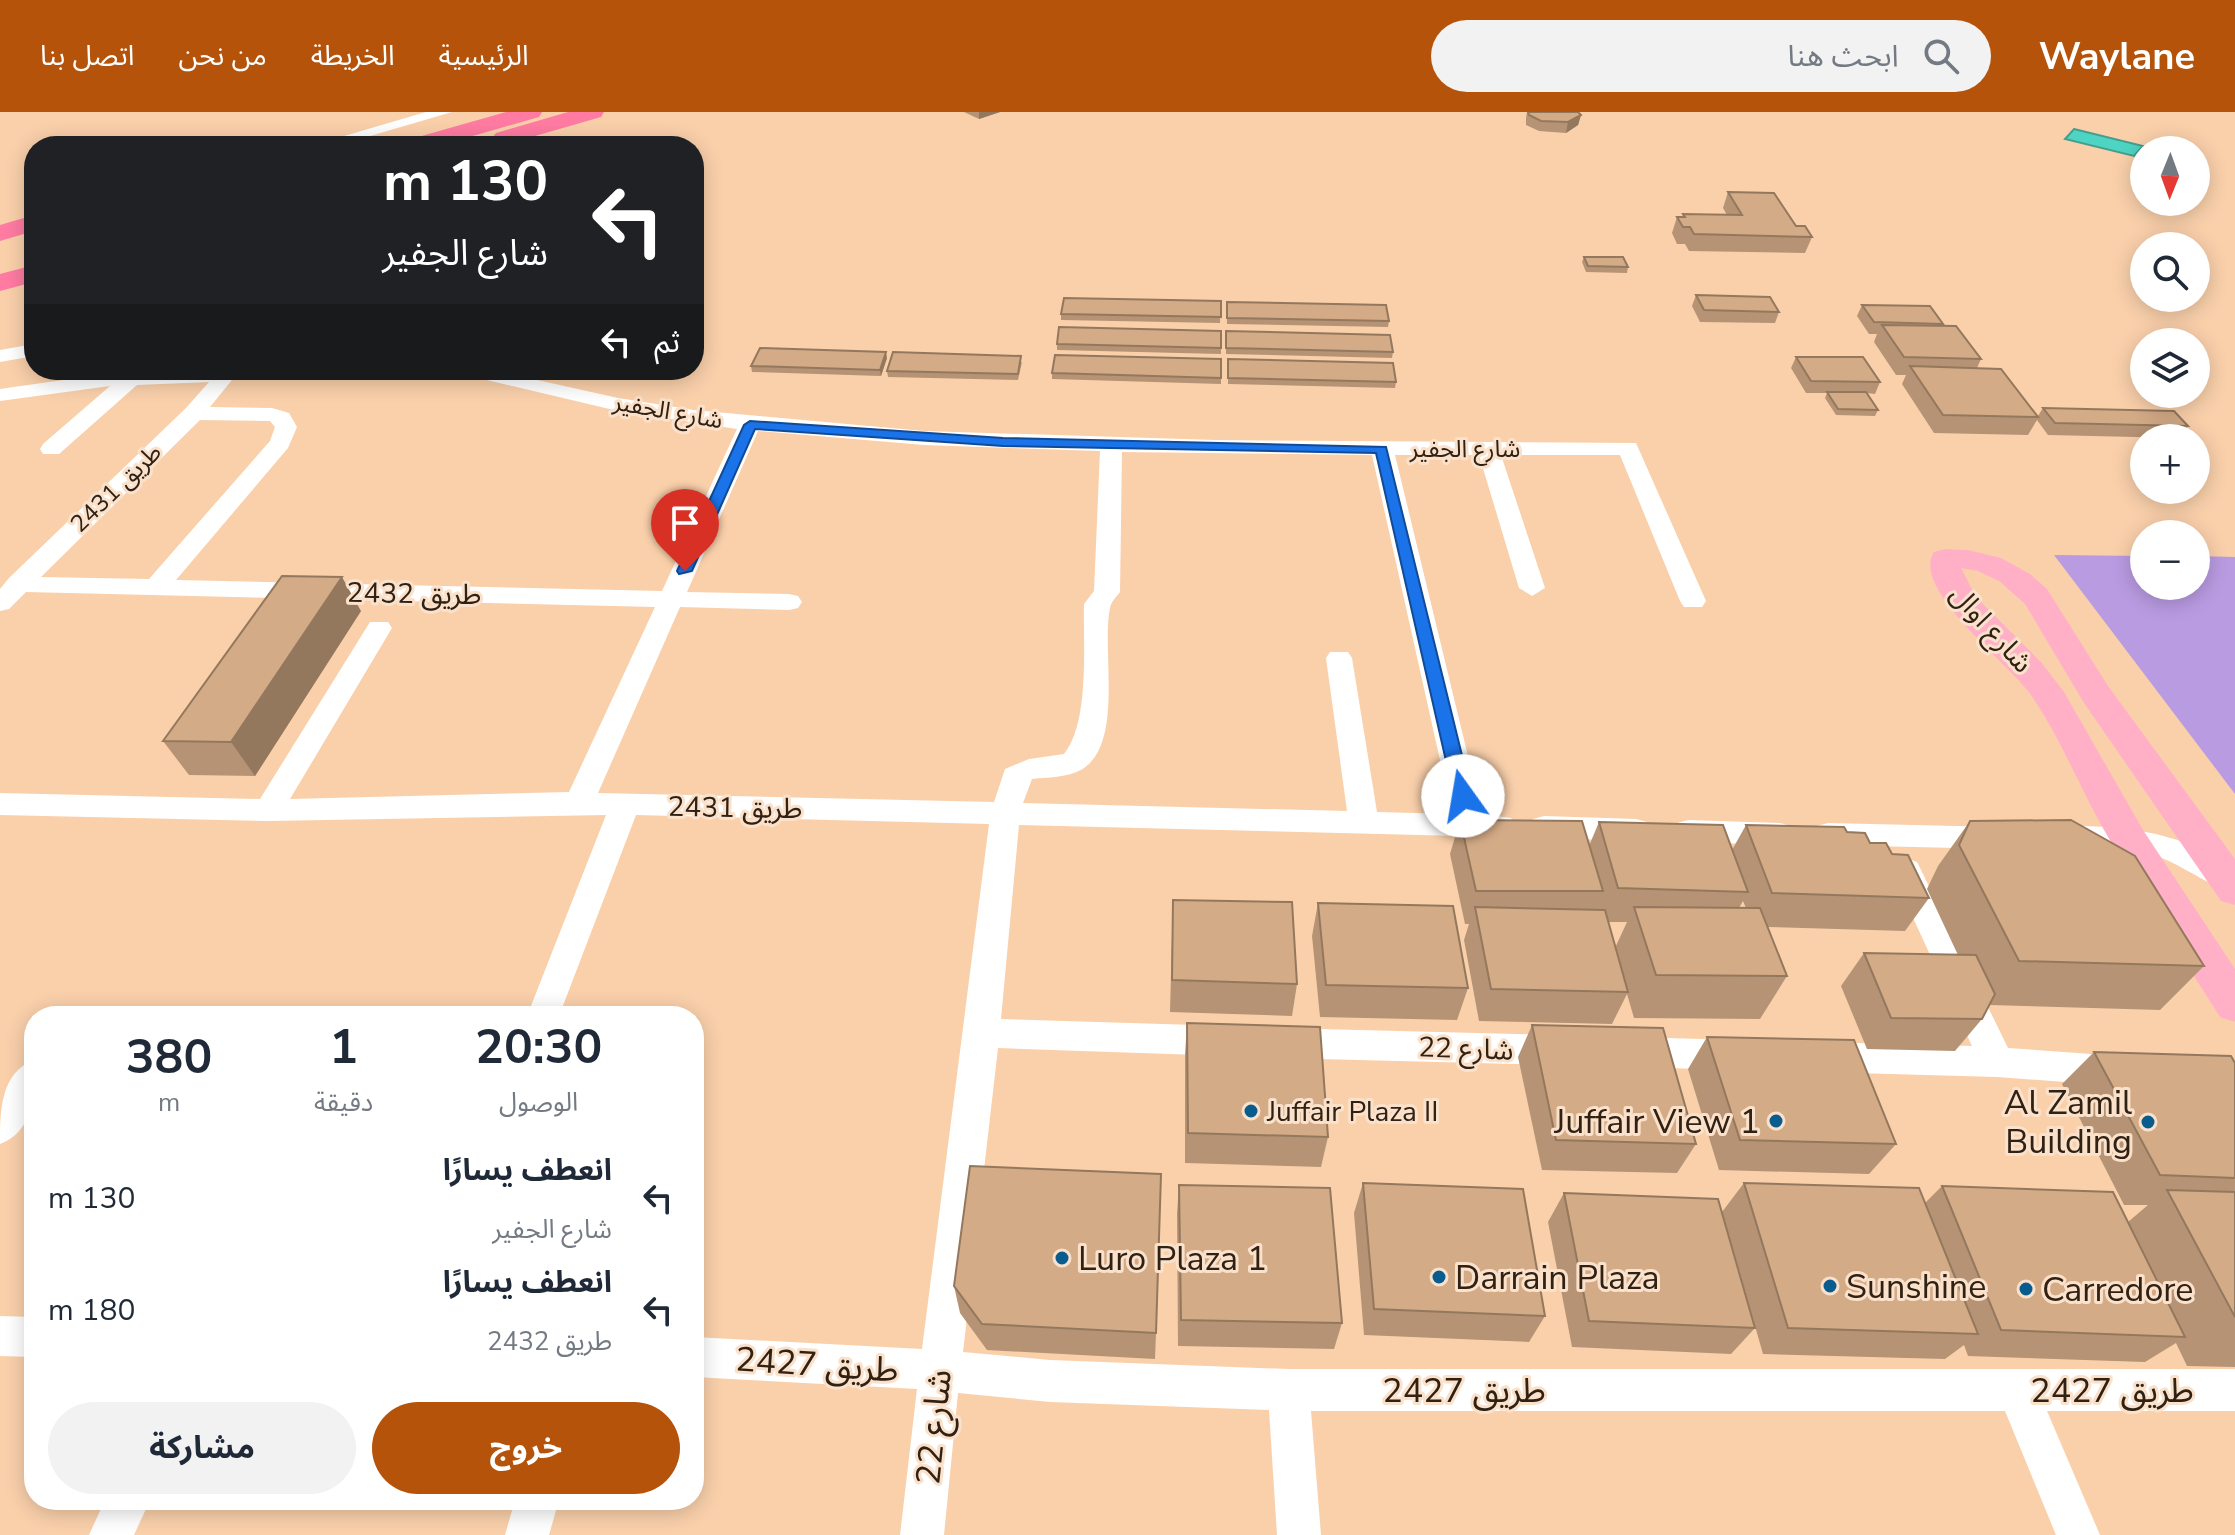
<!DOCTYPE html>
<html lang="ar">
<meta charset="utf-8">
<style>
:root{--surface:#fff;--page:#f2f2f3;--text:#1f2937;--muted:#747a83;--accent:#b45309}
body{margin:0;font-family:"Nunito Sans","Noto Sans Arabic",sans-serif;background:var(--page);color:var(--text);direction:rtl;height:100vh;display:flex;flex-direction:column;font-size:30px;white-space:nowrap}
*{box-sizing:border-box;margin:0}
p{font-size:26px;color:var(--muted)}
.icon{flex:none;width:44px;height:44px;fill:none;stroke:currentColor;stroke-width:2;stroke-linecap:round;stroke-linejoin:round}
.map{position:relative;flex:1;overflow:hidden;direction:ltr}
.details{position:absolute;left:24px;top:894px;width:680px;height:504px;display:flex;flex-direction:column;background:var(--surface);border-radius:32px;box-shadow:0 4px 20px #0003;direction:rtl}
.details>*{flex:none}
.guide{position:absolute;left:24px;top:24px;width:680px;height:244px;border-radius:32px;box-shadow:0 4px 20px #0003;direction:rtl;background:#202124;color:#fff;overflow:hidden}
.needle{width:52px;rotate:181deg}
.fabs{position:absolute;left:2130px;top:24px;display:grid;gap:16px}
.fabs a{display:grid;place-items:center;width:80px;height:80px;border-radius:50%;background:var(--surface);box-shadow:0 4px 20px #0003;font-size:40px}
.pin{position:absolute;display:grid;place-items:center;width:68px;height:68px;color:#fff;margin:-82px -34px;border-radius:50% 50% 50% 0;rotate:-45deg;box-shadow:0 0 8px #0007}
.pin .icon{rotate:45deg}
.me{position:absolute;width:88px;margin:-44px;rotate:347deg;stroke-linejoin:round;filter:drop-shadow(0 0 6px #0008)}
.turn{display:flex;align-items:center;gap:28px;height:168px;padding:0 24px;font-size:36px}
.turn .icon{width:104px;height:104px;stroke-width:2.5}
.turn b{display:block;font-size:56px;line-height:68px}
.then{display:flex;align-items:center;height:76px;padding:0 24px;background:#0003;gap:16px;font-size:30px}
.eta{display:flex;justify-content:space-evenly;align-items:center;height:136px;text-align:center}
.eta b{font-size:48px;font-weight:700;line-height:56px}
.primary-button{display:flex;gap:16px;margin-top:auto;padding:16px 24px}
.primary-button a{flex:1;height:92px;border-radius:48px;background:var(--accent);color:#fff;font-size:32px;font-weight:700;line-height:92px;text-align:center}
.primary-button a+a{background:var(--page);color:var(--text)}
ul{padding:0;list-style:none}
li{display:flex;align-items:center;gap:24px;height:112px;padding:0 24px}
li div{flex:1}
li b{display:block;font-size:30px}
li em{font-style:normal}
header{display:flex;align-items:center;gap:48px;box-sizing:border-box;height:112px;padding:0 40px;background:var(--accent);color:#fff}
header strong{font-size:38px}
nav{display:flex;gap:44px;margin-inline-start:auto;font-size:28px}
.search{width:560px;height:72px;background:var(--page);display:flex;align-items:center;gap:20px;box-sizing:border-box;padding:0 28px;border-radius:44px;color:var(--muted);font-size:30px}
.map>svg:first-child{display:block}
</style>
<header>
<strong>Waylane</strong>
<div class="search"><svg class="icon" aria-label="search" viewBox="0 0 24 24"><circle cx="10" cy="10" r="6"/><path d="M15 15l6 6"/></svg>ابحث هنا</div>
<nav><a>الرئيسية</a><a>الخريطة</a><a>من نحن</a><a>اتصل بنا</a></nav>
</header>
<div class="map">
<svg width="2235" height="1423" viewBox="0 0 2235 1423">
<rect width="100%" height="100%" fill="#fad0ab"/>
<polygon fill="#b99be2" points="2054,443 2144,444 2144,474 2196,474 2196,444 2235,445 2235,682"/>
<polygon fill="#4ed4c3" stroke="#459e8e" stroke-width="2" points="2074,17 2143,34 2134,44 2065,27"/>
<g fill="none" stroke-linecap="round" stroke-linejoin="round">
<g fill="#fff" fill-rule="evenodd">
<polygon points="426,0 452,0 336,34 310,34"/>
<polygon points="34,232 34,244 0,250 0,238"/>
<path d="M240,258L210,295L272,296L289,301L297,315L288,336L176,468L662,479L737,317L618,299L461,262L458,258H492L618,286L694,298L924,319L1216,328L1636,331L1706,489L1702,495H1684L1680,489L1620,343H1501L1545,476L1532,484L1519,476L1479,343H1395L1482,702L1511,706L1515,714L1511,722L1500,725L1019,713L1001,907L1228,914L1240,919L1245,929L1240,939L1228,944L998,936L963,1240L1050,1248L1288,1257H2235V1299H2047L2100,1423H2056L2005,1299H1311L1321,1423H1277L1269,1298L1050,1290L958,1281L944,1423H900L917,1277L694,1265V1225L922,1237L989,712L636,703L559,904H527L606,703L268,709L0,703V681L260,687L370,510H388L392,516L290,687L569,680L655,495L26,480L9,497L0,499V477L9,466L186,296L209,270L137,273L59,342H43L40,337L43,332L110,274L0,289V277L105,262ZM200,308L270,309L275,315L270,329L149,467L41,465ZM758,319L924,333L1100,339L1094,479L1084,492C1083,532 1090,610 1064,642L1029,647L1005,657L994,690L598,681L680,495L789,498L798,496L802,490L798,484L789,482L687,480ZM1122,340L1372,343L1452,702L1377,700L1352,546L1348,540H1330L1326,546L1347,699L1023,691L1032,667C1048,665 1066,666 1081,658C1125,633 1101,536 1110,496C1111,490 1116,485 1120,480Z"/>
<polygon points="1544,704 1636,707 1647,710 1651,718 1647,726 1636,729 1544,726 1533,723 1529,715 1533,707"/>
<polygon points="1688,708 1780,711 1791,714 1795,722 1791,730 1780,733 1688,730 1677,727 1673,719 1677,711"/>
<polygon points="1828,711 2000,715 2011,718 2015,726 2011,734 2000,737 1828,733 1817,730 1813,722 1817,714"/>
<path d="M2063,714C2124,713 2182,720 2234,756L2235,771L2223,776C2196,767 2176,748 2148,742C2117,736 2082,742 2052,733L2048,725L2052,717Z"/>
<polygon points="1906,746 1917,750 1921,758 2008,936 2119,944 2131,948 2137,959 2131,970 2119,974 1997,965 1820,960 1808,956 1803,945 1808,934 1820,930 1972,934 1891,758 1895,750"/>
<polygon points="1280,916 1560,923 1572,928 1577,938 1572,948 1560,953 1280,946 1268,941 1263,931 1268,921"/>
<polygon points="1632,925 1736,928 1748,932 1753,943 1748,954 1736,958 1632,955 1620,951 1615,940 1620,929"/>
<path d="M34,948C34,980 35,1019 0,1032C0,1000 0,961 34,948Z"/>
<polygon points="0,1204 34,1205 34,1245 0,1244"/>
<polygon points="105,1388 150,1388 134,1423 89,1423"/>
<polygon points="515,1388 559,1388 549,1423 505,1423"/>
</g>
<path fill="#ffb0c7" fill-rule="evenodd" d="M1945,437L1968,438L2001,446L2030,462L2047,477L2108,574L2235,747V793L2221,789L2084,591L2025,492L1999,469L1978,459L1961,456L1976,485L2041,550L2064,580L2143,718L2235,857V910L2220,905C2181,843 2140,782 2104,718C2078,672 2059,622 2028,579C2008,551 1910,476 1934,440Z"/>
<g fill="#ff7ba2" fill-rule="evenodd">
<polygon points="506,0 542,0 539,5 438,34 400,34 404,29"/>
<polygon points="568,0 604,0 601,5 504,33 492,26 496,21"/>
<polygon points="34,103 34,119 0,129 0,113"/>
<polygon points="34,153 34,170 0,179 0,162"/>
</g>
</g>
<g fill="#b69374" fill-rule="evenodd">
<polygon points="964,0 1000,0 979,7"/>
<polygon points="1527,0 1578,0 1581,3 1578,13 1566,21 1539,19 1526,13 1526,6"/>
<polygon points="1728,80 1796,114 1812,125 1805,141 1689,139 1685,132 1677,132 1672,121 1677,105 1682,105 1683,102 1727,103 1723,96"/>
<polygon points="1584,145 1628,155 1627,161 1586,160 1582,150"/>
<polygon points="1696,183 1779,200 1775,211 1700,210 1692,194"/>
<polygon points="1221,189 1220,211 1061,208 1061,202"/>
<polygon points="1227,190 1389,209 1388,215 1227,212"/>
<polygon points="1862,193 1943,212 1942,214 1981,247 1977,256 2038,304 2043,296 2188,314 2180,326 2048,323 2037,308 2028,323 1934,321 1902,272 1906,263 1896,263 1874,230 1877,222 1869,222 1857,204"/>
<polygon points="1221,219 1221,242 1057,238 1057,232"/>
<polygon points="1226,219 1393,240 1392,246 1226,242"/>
<polygon points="1796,245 1880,270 1875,282 1867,281 1878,298 1875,304 1836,303 1825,286 1827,281 1806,281 1791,256"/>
<polygon points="887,246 881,264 752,260 751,254"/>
<polygon points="1221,247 1221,272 1052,267 1052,261"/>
<polygon points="1228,247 1396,270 1395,276 1228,272"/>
<polygon points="1022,250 1018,268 888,265 887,259"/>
<polygon points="361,499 255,664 189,663 163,629"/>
<path d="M1460,708L1589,734L1599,710L1732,738L1746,713L1847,720L1892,742L1929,786L1905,819L1768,815L1787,864L1760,907L1634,906L1627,882L1612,912L1479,909L1464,828L1469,812H1465L1450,742ZM1743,789L1746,796H1739ZM1608,810H1627L1615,836Z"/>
<polygon points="1970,709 2204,854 2160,898 1990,893 1982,907 1955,939 1867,937 1841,874 1864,841 1958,843 1927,777 1938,754"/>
<polygon points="1173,788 1297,872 1292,904 1170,900"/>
<polygon points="1318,791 1468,876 1457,908 1320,905 1312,824"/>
<polygon points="1187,911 1328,1025 1321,1055 1185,1051 1185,943"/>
<polygon points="1532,913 1696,1032 1677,1061 1542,1058 1518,945"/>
<polygon points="1707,925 1896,1032 1869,1062 1719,1058 1688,957"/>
<polygon points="2094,940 2235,951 2235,1255 2187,1254 2176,1231 2145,1250 1968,1244 1964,1233 1945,1247 1763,1242 1727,1116 1755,1216 1731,1242 1572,1235 1548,1110 1564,1081 1722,1100 1744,1071 1925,1091 1942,1074 2128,1110 2148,1093 2124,1093 2062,972"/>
<polygon points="1363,1071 1545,1204 1529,1230 1364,1223 1354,1101"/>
<polygon points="1179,1073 1342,1211 1334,1237 1178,1234 1177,1102"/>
<polygon points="954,1174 1156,1221 1155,1247 987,1238 960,1201"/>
</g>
<g fill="#94785e">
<polygon points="979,0 1000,0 979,7"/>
<polygon points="1581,3 1578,13 1566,21 1568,10"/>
<polygon points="886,240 887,246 881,264 880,258"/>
<polygon points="342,465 361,499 255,664 231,630"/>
</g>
<g fill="#d4ab87" stroke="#94785e" stroke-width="2">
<polygon points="1528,0 1578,0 1581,3 1568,10 1541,9 1529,3"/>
<polygon points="161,28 168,34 140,34"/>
<polygon points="1728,80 1774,81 1796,114 1805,114 1812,125 1694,122 1690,115 1683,115 1677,105 1685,105 1683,102 1742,103"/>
<polygon points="1584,145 1623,145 1628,155 1588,154"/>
<polygon points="1696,183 1770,185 1779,200 1704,198"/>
<polygon points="1064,186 1221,189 1221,205 1061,202"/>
<polygon points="1227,190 1386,193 1389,209 1227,206"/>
<polygon points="1862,193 1930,194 1943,212 1874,210"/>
<polygon points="1882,213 1956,214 1981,247 1904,245"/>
<polygon points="1059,215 1221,219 1221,236 1057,232"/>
<polygon points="1226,219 1390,223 1393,240 1226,236"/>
<polygon points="760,236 886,240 880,258 751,254"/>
<polygon points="893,240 1021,244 1018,262 887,259"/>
<polygon points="1055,243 1221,247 1221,266 1052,261"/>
<polygon points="1796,245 1863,245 1880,270 1811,269"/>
<polygon points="1228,247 1393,251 1396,270 1228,266"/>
<polygon points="1910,254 2001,257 2038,305 1943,303"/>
<polygon points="1827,280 1866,280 1878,298 1838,297"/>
<polygon points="2043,296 2174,299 2188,314 2055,311"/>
<polygon points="282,464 342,465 231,630 163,629"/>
<polygon points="1460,708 1582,709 1603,779 1476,779"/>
<polygon points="2071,708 2135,744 2204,854 2019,849 1959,733 1970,709"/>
<polygon points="1599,710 1723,713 1748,780 1618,776"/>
<polygon points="1746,713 1844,715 1847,720 1865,721 1870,731 1886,731 1892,742 1908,743 1929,786 1772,781"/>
<polygon points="1173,788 1292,790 1297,872 1172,868"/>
<polygon points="1318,791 1453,794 1468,876 1326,873"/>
<polygon points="1475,795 1605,798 1628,880 1491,877"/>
<polygon points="1634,795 1760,796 1787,864 1656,863"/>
<polygon points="1864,841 1976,843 1995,882 1982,907 1891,906"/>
<polygon points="1187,911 1320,915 1328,1025 1188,1021"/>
<polygon points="1532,913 1663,916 1696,1032 1556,1028"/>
<polygon points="1707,925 1854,928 1896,1032 1740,1028"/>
<polygon points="2094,940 2231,944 2235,951 2235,1066 2160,1063"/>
<polygon points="970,1054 1161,1062 1156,1221 982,1212 954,1174"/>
<polygon points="1363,1071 1523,1077 1545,1204 1374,1197"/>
<polygon points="1744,1071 1919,1076 1978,1222 1788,1216"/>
<polygon points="1179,1073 1330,1076 1342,1211 1181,1208"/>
<polygon points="1942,1074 2113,1080 2185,1225 2001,1218"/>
<polygon points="2167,1078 2235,1080 2235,1205"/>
<polygon points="1564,1081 1718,1087 1755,1216 1589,1209"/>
</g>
<polygon fill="#1a73e8" stroke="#114b97" stroke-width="2" points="750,309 1003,326 1386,335 1472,684 1463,691 1454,684 1376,341 1003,334 755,317 692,459 679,462 677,459 744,313"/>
<g fill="#085c8e" stroke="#fae1cb" stroke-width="3">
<circle cx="1251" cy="999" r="8"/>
<circle cx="1776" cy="1009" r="8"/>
<circle cx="2148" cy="1010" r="8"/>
<circle cx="1062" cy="1146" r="8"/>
<circle cx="1439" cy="1165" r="8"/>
<circle cx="1830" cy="1174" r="8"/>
<circle cx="2026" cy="1177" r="8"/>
</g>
<g text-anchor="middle" stroke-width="6" stroke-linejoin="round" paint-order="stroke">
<g font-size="24" fill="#302113" stroke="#fae1cb">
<text transform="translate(668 299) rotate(10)" y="8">شارع الجفير</text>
<text x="1465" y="345">شارع الجفير</text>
<text transform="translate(116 376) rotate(-44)" y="8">طريق 2431</text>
</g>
<g font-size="28" fill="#302113" stroke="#fae1cb">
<text transform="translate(414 481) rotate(1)" y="10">طريق 2432</text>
<text transform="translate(1992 516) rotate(48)" y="10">شارع اوال</text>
<text transform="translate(735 695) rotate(1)" y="10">طريق 2431</text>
<text transform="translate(1466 936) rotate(2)" y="10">شارع 22</text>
</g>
<g font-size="28" fill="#302113" stroke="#fae1cb" text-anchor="start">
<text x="1267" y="1009">Juffair Plaza II</text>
</g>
<g font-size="34" fill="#302113" stroke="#fae1cb" text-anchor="start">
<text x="2132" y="1002" text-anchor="end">Al Zamil<tspan x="2132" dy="39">Building</tspan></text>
<text x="1760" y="1021" text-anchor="end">Juffair View 1</text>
<text x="1078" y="1158">Luro Plaza 1</text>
<text x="1455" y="1177">Darrain Plaza</text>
<text x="1846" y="1186">Sunshine</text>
<text x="2042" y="1189">Carredore</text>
</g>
<g font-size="34" fill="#302113" stroke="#fae1cb">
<text transform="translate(817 1252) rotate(4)" y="12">طريق 2427</text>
<text x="1464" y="1290">طريق 2427</text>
<text x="2112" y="1290">طريق 2427</text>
<text transform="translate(933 1315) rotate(-84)" y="12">شارع 22</text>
</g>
</g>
</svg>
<div class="fabs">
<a><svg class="needle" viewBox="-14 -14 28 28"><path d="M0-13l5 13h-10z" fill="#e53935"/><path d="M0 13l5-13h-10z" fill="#747a83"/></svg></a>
<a><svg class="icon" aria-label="search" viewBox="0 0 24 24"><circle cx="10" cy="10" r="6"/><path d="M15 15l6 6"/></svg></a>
<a><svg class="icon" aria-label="layers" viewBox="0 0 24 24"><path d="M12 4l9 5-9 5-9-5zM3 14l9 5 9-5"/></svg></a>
<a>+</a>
<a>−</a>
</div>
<div class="pin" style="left:685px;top:459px;background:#d93025"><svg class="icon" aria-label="arrive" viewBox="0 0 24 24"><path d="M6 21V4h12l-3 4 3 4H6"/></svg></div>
<svg class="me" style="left:1463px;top:684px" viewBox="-20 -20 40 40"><circle r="19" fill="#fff"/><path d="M0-13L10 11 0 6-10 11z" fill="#1a73e8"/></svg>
<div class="guide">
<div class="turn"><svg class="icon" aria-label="left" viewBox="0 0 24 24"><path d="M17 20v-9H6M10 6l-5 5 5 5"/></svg><div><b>130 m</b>شارع الجفير</div></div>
<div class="then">ثم<svg class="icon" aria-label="left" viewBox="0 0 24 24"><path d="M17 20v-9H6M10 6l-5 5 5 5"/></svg></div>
</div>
<section class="details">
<div class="eta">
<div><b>20:30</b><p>الوصول</p></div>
<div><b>1</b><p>دقيقة</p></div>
<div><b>380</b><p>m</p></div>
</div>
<ul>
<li><svg class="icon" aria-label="left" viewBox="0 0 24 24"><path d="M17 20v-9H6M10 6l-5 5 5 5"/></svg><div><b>انعطف يسارًا</b><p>شارع الجفير</p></div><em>130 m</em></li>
<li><svg class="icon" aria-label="left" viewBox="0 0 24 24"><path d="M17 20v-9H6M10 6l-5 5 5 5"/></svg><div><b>انعطف يسارًا</b><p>طريق 2432</p></div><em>180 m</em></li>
</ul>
<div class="primary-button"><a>خروج</a><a>مشاركة</a></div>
</section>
</div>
